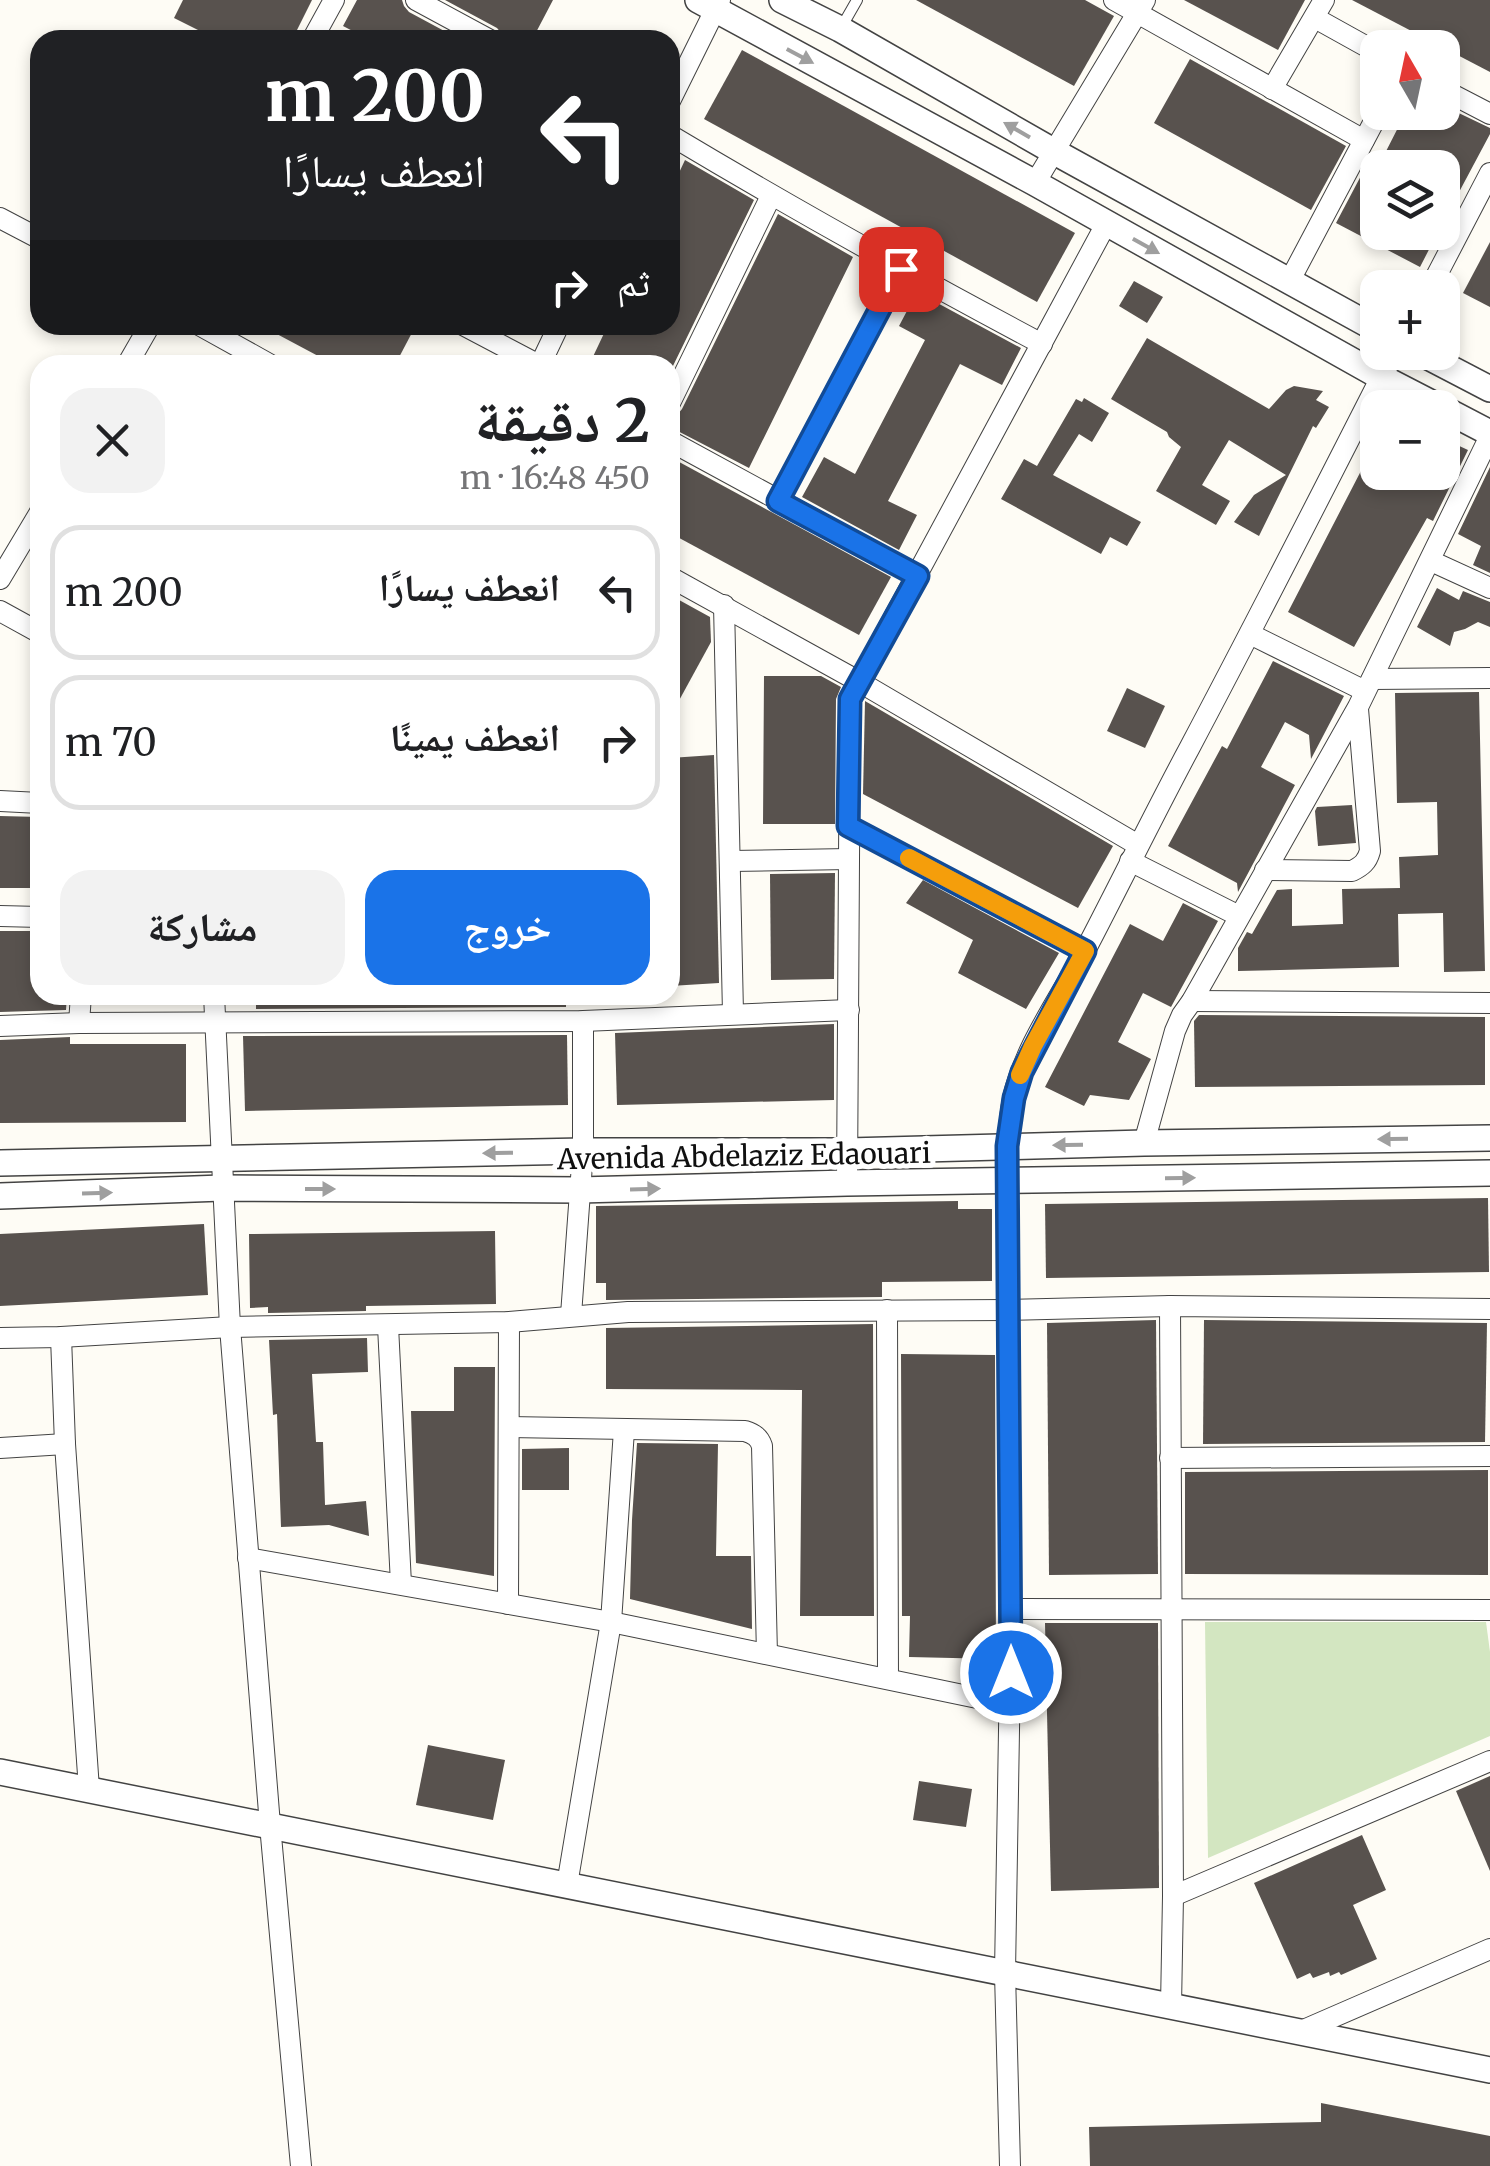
<!DOCTYPE html>
<html lang="ar">
<meta charset="utf-8">
<style>
:root{--surface:#fff;--page:#f2f2f2;--text:#202124;--muted:#757577;--line:#e0e0e0;--accent:#1a73e8}
body{margin:0;font-family:Merriweather,"Noto Naskh Arabic",serif;background:var(--page);color:var(--text);direction:rtl;height:100vh;display:flex;flex-direction:column;font-size:38px;white-space:nowrap}
*{box-sizing:border-box;margin:0}
p{font-size:32px;color:var(--muted)}
.icon{flex:none;width:55px;height:55px;fill:none;stroke:currentColor;stroke-width:2;stroke-linecap:round;stroke-linejoin:round}
.map{position:relative;flex:1;overflow:hidden;direction:ltr}
.details{position:absolute;left:30px;top:355px;width:650px;height:650px;display:flex;flex-direction:column;background:var(--surface);border-radius:30px;box-shadow:0 5px 15px #0003;direction:rtl}
.details>*{flex:none}
.guide{position:absolute;left:30px;top:30px;width:650px;height:305px;border-radius:30px;box-shadow:0 5px 15px #0003;direction:rtl;background:#202124;color:#fff;overflow:hidden}
.needle{width:65px;rotate:351deg}
.controls{position:absolute;left:1360px;top:30px;display:grid;gap:20px}
.controls a{display:grid;place-items:center;width:100px;height:100px;border-radius:20px;background:var(--surface);box-shadow:0 5px 15px #0003;font-size:50px}
.pin{position:absolute;display:grid;place-items:center;width:85px;height:85px;color:#fff;margin:-42px;border-radius:20px;box-shadow:0 5px 15px #0006}
.me{position:absolute;width:110px;margin:-55px;rotate:0deg;stroke-linejoin:round;filter:drop-shadow(0 0 8px #0008)}
.turn{display:flex;align-items:center;gap:35px;height:210px;padding:0 30px;font-size:45px}
.turn .icon{width:130px;height:130px;stroke-width:2.5}
.turn b{display:block;font-size:70px;line-height:85px}
.then{display:flex;align-items:center;height:95px;padding:0 30px;background:#0003;gap:20px;font-size:38px}
.round{display:grid;place-items:center;flex:none;width:105px;height:105px;border-radius:30px;background:var(--page)}
.overview{display:flex;align-items:center;justify-content:space-between;height:170px;padding:0 30px}
h1{font-size:60px;font-weight:700;line-height:75px}
.action{display:flex;gap:20px;margin-top:auto;padding:20px 30px}
.action a{flex:1;height:115px;border-radius:30px;background:var(--accent);color:#fff;font-size:40px;font-weight:700;line-height:115px;text-align:center}
.action a+a{background:var(--page);color:var(--text)}
ul{padding:0;list-style:none}
li{display:flex;align-items:center;gap:30px;height:135px;margin:0 20px 15px;padding:0 10px;border:5px solid var(--line);border-radius:30px}
li div{flex:1}
li b{display:block;font-size:38px}
li em{font-style:normal}
.map>svg:first-child{display:block}
</style>
<div class="map">
<svg width="1490" height="2166" viewBox="0 0 1490 2166">
<rect width="100%" height="100%" fill="#fefcf5"/>
<polygon fill="#d3e6c1" points="1205,1622 1486,1622 1490,1652 1490,1736 1208,1858"/>
<g fill="#58524e">
<polygon points="183,0 312,0 292,40 218,40 174,18"/>
<polygon points="357,0 402,0 404,6 409,12 461,40 370,40 343,26"/>
<polygon points="445,0 553,0 532,40 504,40 502,34 497,28"/>
<polygon points="916,0 1085,0 1114,16 1074,86"/>
<polygon points="1184,0 1305,0 1278,50"/>
<polygon points="1352,0 1490,0 1490,72"/>
<polygon points="742,50 1075,233 1037,302 704,119"/>
<polygon points="1190,59 1346,146 1311,210 1154,123"/>
<polygon points="1442,105 1490,128 1490,134 1442,224 1442,168 1378,168 1378,232 1438,232 1420,267 1336,223 1372,155 1378,158 1378,167 1406,112 1442,112"/>
<polygon points="685,160 754,200 670,372 670,365 589,365 608,325 670,325 670,192"/>
<polygon points="778,214 853,257 749,468 670,427 670,417 677,415 682,409"/>
<polygon points="1490,242 1490,307 1463,293"/>
<polygon points="1134,281 1163,297 1147,323 1119,306"/>
<polygon points="917,292 1021,348 1002,385 960,364 888,501 917,515 899,550 802,497 824,457 855,474 925,340 899,326"/>
<polygon points="260,325 416,325 395,365 335,365"/>
<polygon points="1147,338 1269,409 1286,390 1294,386 1323,391 1316,400 1329,407 1316,428 1313,426 1259,536 1234,522 1254,495 1286,475 1229,440 1202,485 1230,501 1216,525 1156,491 1181,447 1169,437 1167,432 1111,399"/>
<polygon points="1084,398 1109,413 1092,442 1079,434 1053,475 1141,522 1127,546 1110,537 1101,554 1001,499 1024,459 1037,466 1076,399 1082,402"/>
<polygon points="1378,438 1378,472 1442,472 1442,438 1468,450 1433,521 1427,518 1354,647 1288,612"/>
<polygon points="670,457 891,577 859,635 670,533"/>
<polygon points="1490,467 1490,573 1473,565 1481,546 1458,534"/>
<polygon points="1437,588 1459,600 1463,591 1490,602 1490,627 1478,622 1465,629 1454,632 1450,646 1417,627"/>
<polygon points="670,595 710,617 711,642 670,717"/>
<polygon points="1273,661 1344,696 1311,759 1309,735 1285,722 1261,767 1295,785 1238,892 1237,883 1168,846 1222,746 1227,749"/>
<polygon points="764,676 821,676 841,687 836,699 835,824 763,824"/>
<polygon points="1127,688 1165,706 1145,748 1107,731"/>
<polygon points="1479,692 1485,971 1444,972 1443,913 1398,914 1399,967 1238,971 1238,948 1247,932 1252,934 1277,890 1292,889 1292,926 1343,924 1342,889 1400,888 1399,857 1438,855 1437,802 1397,803 1395,693"/>
<polygon points="865,701 1113,846 1078,908 863,794"/>
<polygon points="714,755 719,983 670,986 670,758"/>
<polygon points="1352,805 1356,843 1318,846 1315,811 1317,807"/>
<polygon points="0,816 40,817 40,888 0,888"/>
<polygon points="835,873 834,979 771,980 770,874"/>
<polygon points="923,880 1059,953 1026,1009 958,973 973,940 906,903"/>
<polygon points="1183,903 1218,921 1171,1007 1143,993 1118,1042 1151,1059 1129,1100 1090,1095 1084,1106 1045,1087 1130,924 1163,941"/>
<polygon points="0,931 40,931 40,995 67,995 66,1010 0,1012"/>
<polygon points="256,995 566,995 566,1007 256,1009"/>
<polygon points="1199,1015 1485,1017 1485,1085 1195,1087 1194,1021"/>
<polygon points="834,1024 834,1100 617,1105 615,1033"/>
<polygon points="567,1035 568,1105 245,1111 243,1036"/>
<polygon points="70,1037 70,1044 186,1044 186,1122 0,1123 0,1040"/>
<polygon points="1488,1198 1489,1272 1046,1278 1045,1204"/>
<polygon points="958,1201 958,1209 992,1209 992,1281 882,1282 882,1297 606,1300 606,1283 596,1283 596,1206"/>
<polygon points="204,1224 208,1295 0,1306 0,1234"/>
<polygon points="495,1231 496,1304 366,1306 366,1311 268,1313 268,1307 250,1308 249,1234"/>
<polygon points="1156,1320 1158,1574 1049,1575 1047,1323"/>
<polygon points="1204,1320 1487,1323 1485,1442 1203,1444"/>
<polygon points="873,1324 874,1616 800,1616 802,1390 606,1389 606,1328"/>
<polygon points="367,1338 368,1372 312,1374 316,1442 323,1442 325,1505 366,1501 369,1536 329,1525 281,1527 277,1414 273,1415 269,1340"/>
<polygon points="901,1354 995,1355 996,1659 909,1657 910,1616 902,1616"/>
<polygon points="454,1367 495,1367 494,1576 416,1563 411,1411 454,1411"/>
<polygon points="637,1443 718,1444 716,1556 751,1556 752,1629 630,1599 632,1520"/>
<polygon points="569,1448 569,1490 522,1490 522,1449"/>
<polygon points="1488,1470 1488,1575 1185,1574 1185,1472"/>
<polygon points="1045,1623 1158,1623 1159,1888 1051,1891"/>
<polygon points="428,1745 505,1760 493,1820 416,1805"/>
<polygon points="1490,1776 1490,1871 1456,1791"/>
<polygon points="919,1781 972,1789 966,1827 913,1820"/>
<polygon points="1362,1835 1386,1890 1353,1905 1377,1959 1341,1975 1339,1972 1330,1976 1329,1972 1313,1978 1310,1973 1297,1979 1254,1883"/>
<polygon points="1321,2103 1490,2136 1490,2166 1090,2166 1089,2127 1321,2122"/>
</g>
<g fill="none" stroke-linecap="round" stroke-linejoin="round">
<g stroke="#434343" stroke-width="12">
<polyline id="service" points="841,28 857,0"/>
</g>
<g stroke="#434343" stroke-width="22">
<g id="minor">
<polyline points="416,0 490,40"/>
<polyline points="1114,0 1364,140"/>
<polyline points="1315,18 1378,53"/>
<polyline points="312,40 334,0"/>
<polyline points="1272,89 1324,0"/>
<polyline points="1442,89 1490,114"/>
<polyline points="670,101 720,0"/>
<path d="M670,135C792,208 916,277 1042,344"/>
<polyline points="1035,183 1145,0"/>
<polyline points="0,218 40,239"/>
<polyline points="1290,280 1379,112"/>
<polyline points="1430,288 1490,173"/>
<polyline points="199,325 271,365"/>
<polyline points="463,325 539,365"/>
<polyline points="127,365 150,325"/>
<polyline points="540,365 559,325"/>
<polyline points="670,403 771,196"/>
<polyline points="670,441 918,576"/>
<polyline points="778,501 901,269"/>
<polyline points="1431,561 1490,588"/>
<polyline points="670,577 858,681 1138,845"/>
<polyline points="0,579 40,512"/>
<polyline points="724,605 733,1013"/>
<polyline points="0,611 40,633"/>
<polyline points="1250,634 1365,691"/>
<polyline points="1372,679 1490,678"/>
<polyline points="0,801 40,803"/>
<polyline points="849,826 1085,951"/>
<polyline points="731,861 849,859"/>
<polyline points="1130,861 1239,916"/>
<path d="M1265,870L1352,871C1362,866 1367,862 1370,851L1358,709"/>
<polyline points="0,916 40,917"/>
<polyline points="214,995 230,1327 270,1825 301,2166"/>
<polyline points="1192,1001 1490,1003"/>
<polyline points="79,1023 81,995"/>
<polyline points="0,1026 79,1023 583,1021 849,1010"/>
<polyline points="1144,1143 1175,1031 1182,1015 1192,1001 1358,707 1490,436"/>
<polyline points="847,1183 850,699 1106,224"/>
<polyline points="1170,1306 1173,1896 1171,2006"/>
<polyline points="887,1310 888,1678"/>
<polyline points="571,1315 583,1151 583,1021"/>
<polyline points="388,1326 401,1584"/>
<polyline points="61,1337 65,1444 89,1789"/>
<polyline points="0,1338 61,1337 230,1327 509,1322 628,1312 1008,1310 1170,1306 1490,1309"/>
<path d="M509,1427L745,1431C754,1434 759,1437 762,1446L767,1654"/>
<polyline points="0,1448 65,1444"/>
<polyline points="1170,1458 1490,1456"/>
<polyline points="248,1558 611,1622 1011,1705"/>
<polyline points="508,1604 509,1322"/>
<polyline points="1011,1609 1490,1610"/>
<polyline points="567,1885 611,1622 624,1430"/>
<polyline points="1173,1896 1490,1761"/>
<polyline points="1299,2032 1490,1949"/>
<path d="M1010,2166L1005,1973L1011,1609L1007,1181C1007,1154 1008,1126 1013,1098C1025,1045 1061,997 1086,949C1121,882 1154,814 1190,747C1255,624 1318,501 1381,377L1396,352"/>
</g>
</g>
<g stroke="#434343" stroke-width="28">
<g id="tertiary">
<polyline points="698,0 1035,183 1381,377 1441,408"/>
<polyline points="782,0 840,29 1053,151 1378,330"/>
<polyline points="1419,352 1490,389"/>
<polyline points="1442,408 1490,433"/>
<polyline points="0,1163 583,1151 848,1151 1144,1143 1490,1138"/>
<polyline points="0,1196 222,1188 579,1190 847,1183 1490,1173"/>
<polyline points="0,1772 1490,2070"/>
</g>
</g>
<use href="#service" stroke="#fff" stroke-width="10"/>
<use href="#minor" stroke="#fff" stroke-width="20"/>
<use href="#tertiary" stroke="#fff" stroke-width="25"/>
</g>
<defs><path id="oneway-solid" d="M-6-.8H1V-3.2L6.5 0L1 3.2V.8H-6Z" transform="scale(2.5)"/></defs>
<g fill="#9f9f9f">
<use href="#oneway-solid" transform="translate(800 56) rotate(28)"/>
<use href="#oneway-solid" transform="translate(1017 130) rotate(-150)"/>
<use href="#oneway-solid" transform="translate(1146 246) rotate(29)"/>
<use href="#oneway-solid" transform="translate(1393 1139) rotate(179)"/>
<use href="#oneway-solid" transform="translate(1068 1145) rotate(179)"/>
<use href="#oneway-solid" transform="translate(498 1153) rotate(179)"/>
<use href="#oneway-solid" transform="translate(1180 1178) rotate(-1)"/>
<use href="#oneway-solid" transform="translate(320 1189)"/>
<use href="#oneway-solid" transform="translate(645 1189) rotate(-2)"/>
<use href="#oneway-solid" transform="translate(97 1193) rotate(-2)"/>
</g>
<g fill="none" stroke-linecap="round" stroke-linejoin="round">
<g stroke="#114b97" stroke-width="25">
<polyline id="route" points="901,269 778,501 918,576 850,699 848,826 1085,951 1022,1072 1014,1098 1007,1146 1011,1673"/>
</g>
<use href="#route" stroke="#1a73e8" stroke-width="18"/>
<polyline stroke="#f59e0b" stroke-width="18" points="909,858 1085,951 1033,1046 1020,1075"/>
</g>
<g text-anchor="middle" stroke-width="10" stroke-linejoin="round" paint-order="stroke">
<g font-size="28" fill="#101010" stroke="#fff">
<text transform="translate(744 1156) rotate(-1)" y="10">Avenida Abdelaziz Edaouari</text>
</g>
</g>
</svg>
<div class="controls">
<a><svg class="needle" viewBox="-14 -14 28 28"><path d="M0-13l5 13h-10z" fill="#e53935"/><path d="M0 13l5-13h-10z" fill="#757577"/></svg></a>
<a><svg class="icon" aria-label="layers" viewBox="0 0 24 24"><path d="M12 4l9 5-9 5-9-5zM3 14l9 5 9-5"/></svg></a>
<a>+</a>
<a>−</a>
</div>
<div class="pin" style="left:901px;top:269px;background:#d93025"><svg class="icon" aria-label="arrive" viewBox="0 0 24 24"><path d="M6 21V4h12l-3 4 3 4H6"/></svg></div>
<svg class="me" style="left:1011px;top:1673px" viewBox="-20 -20 40 40"><circle r="17" fill="#1a73e8" stroke="#fff" stroke-width="3"/><path d="M0-11L8 9 0 5-8 9z" fill="#fff"/></svg>
<div class="guide">
<div class="turn"><svg class="icon" aria-label="left" viewBox="0 0 24 24"><path d="M17 20v-9H6M10 6l-5 5 5 5"/></svg><div><b>200 m</b>انعطف يسارًا</div></div>
<div class="then">ثم<svg class="icon" aria-label="right" viewBox="0 0 24 24"><path d="M7 20v-9h11M14 6l5 5-5 5"/></svg></div>
</div>
<section class="details">
<div class="overview"><div><h1>2 دقيقة</h1><p>450 m · 16:48</p></div><a class="round"><svg class="icon" aria-label="close" viewBox="0 0 24 24"><path d="M6 6l12 12M18 6L6 18"/></svg></a></div>
<ul>
<li><svg class="icon" aria-label="left" viewBox="0 0 24 24"><path d="M17 20v-9H6M10 6l-5 5 5 5"/></svg><div><b>انعطف يسارًا</b></div><em>200 m</em></li>
<li><svg class="icon" aria-label="right" viewBox="0 0 24 24"><path d="M7 20v-9h11M14 6l5 5-5 5"/></svg><div><b>انعطف يمينًا</b></div><em>70 m</em></li>
</ul>
<div class="action"><a>خروج</a><a>مشاركة</a></div>
</section>
</div>
